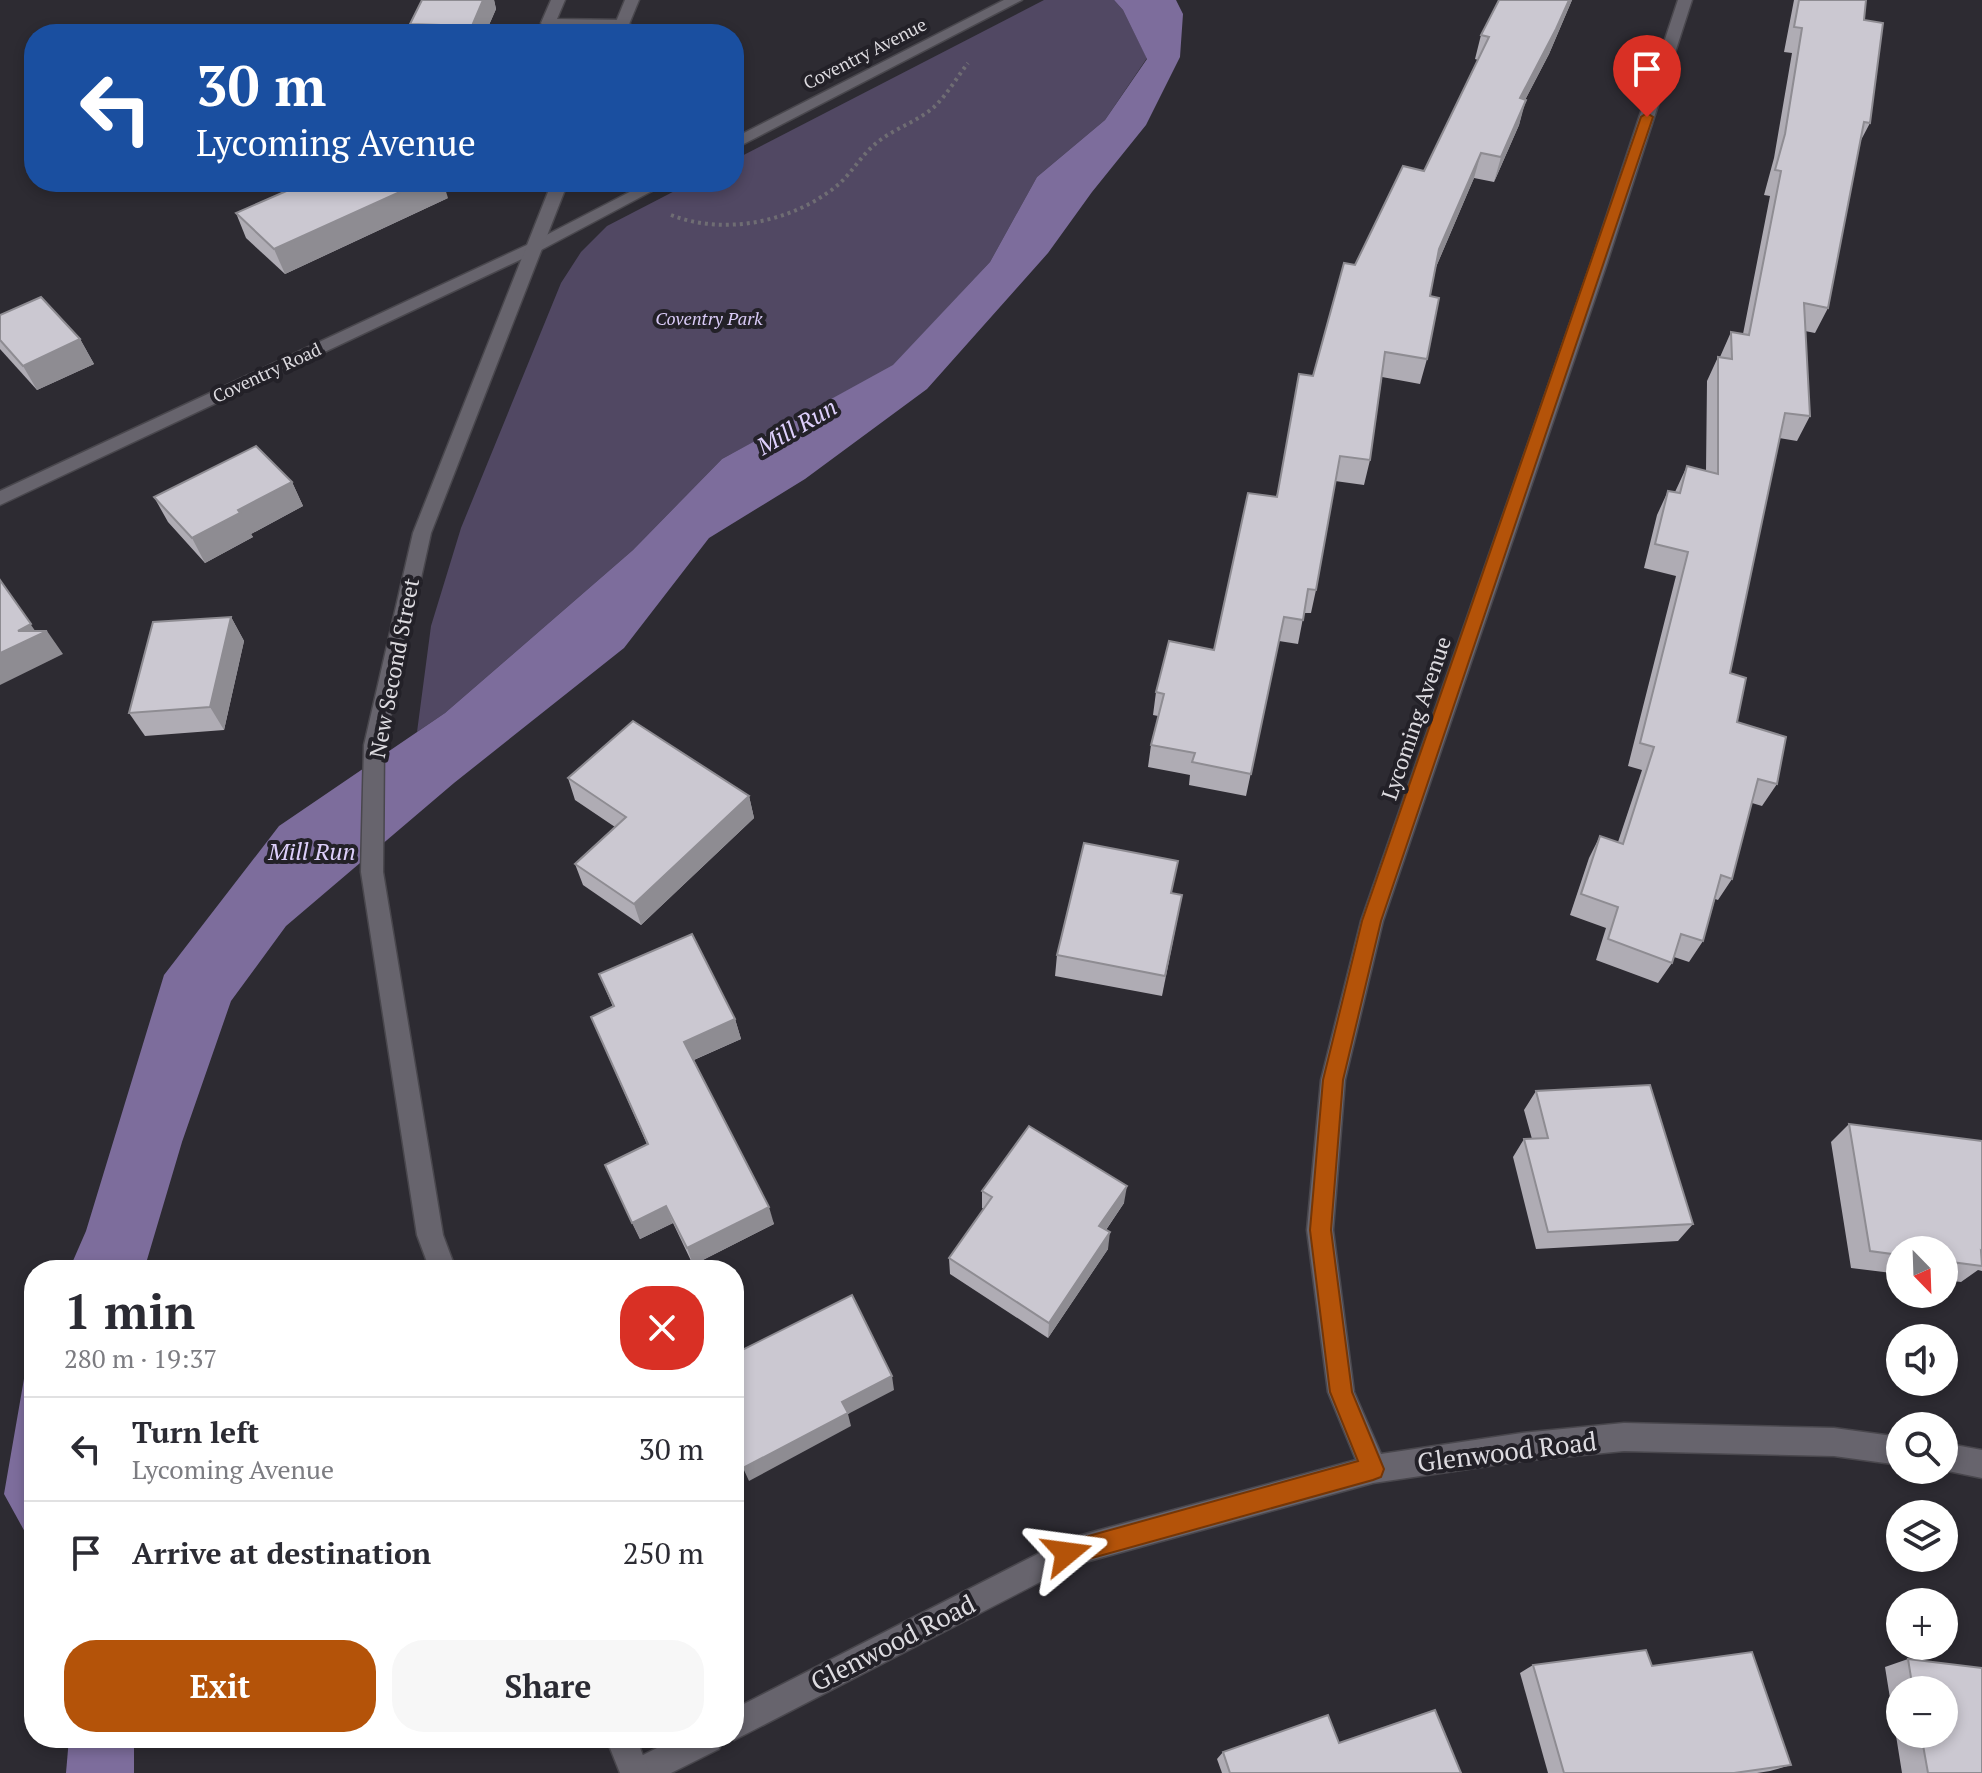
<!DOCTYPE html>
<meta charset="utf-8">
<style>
:root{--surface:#fff;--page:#f7f7f7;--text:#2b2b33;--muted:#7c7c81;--line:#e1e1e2;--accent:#b45309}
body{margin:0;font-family:"PT Serif",serif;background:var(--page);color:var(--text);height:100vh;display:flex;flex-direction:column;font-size:30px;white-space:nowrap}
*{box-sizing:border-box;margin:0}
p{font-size:26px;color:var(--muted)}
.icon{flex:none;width:44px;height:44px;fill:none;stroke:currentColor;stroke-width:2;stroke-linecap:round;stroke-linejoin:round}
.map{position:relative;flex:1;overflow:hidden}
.sheet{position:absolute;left:24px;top:1260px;width:720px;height:488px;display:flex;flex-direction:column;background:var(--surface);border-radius:32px;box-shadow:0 4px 12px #0003}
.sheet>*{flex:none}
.guide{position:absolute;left:24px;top:24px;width:720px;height:168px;border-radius:32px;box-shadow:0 4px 12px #0003;background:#1a4fa0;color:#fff;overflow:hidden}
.needle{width:52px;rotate:157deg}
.buttons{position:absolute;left:1886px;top:1236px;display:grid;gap:16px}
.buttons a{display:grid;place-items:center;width:72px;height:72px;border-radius:50%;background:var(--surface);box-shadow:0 4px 12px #0003;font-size:40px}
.pin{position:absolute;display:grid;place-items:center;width:68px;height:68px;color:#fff;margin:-82px -34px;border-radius:50% 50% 50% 0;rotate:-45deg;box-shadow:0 0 8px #0007}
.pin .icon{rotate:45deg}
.me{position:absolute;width:88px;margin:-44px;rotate:74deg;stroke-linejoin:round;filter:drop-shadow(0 0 6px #0008)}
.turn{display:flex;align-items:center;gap:28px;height:168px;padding:0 40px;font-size:36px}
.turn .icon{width:104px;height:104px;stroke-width:2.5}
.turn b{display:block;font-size:56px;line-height:68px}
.round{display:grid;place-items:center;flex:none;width:84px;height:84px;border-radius:32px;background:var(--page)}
.overview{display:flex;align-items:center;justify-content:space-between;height:136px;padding:0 40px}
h1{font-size:48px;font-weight:700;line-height:60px}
.cta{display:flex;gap:16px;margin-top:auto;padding:16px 40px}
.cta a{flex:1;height:92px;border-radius:32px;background:var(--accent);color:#fff;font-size:32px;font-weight:700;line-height:92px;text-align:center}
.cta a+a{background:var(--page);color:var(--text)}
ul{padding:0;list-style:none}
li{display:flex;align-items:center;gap:24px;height:104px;padding:0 40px;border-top:2px solid var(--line)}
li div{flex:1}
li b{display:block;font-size:30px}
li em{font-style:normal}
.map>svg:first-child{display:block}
</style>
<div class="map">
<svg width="1982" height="1773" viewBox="0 0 1982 1773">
<rect width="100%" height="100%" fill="#2d2b32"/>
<polygon fill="#514863" points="1044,0 1114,0 1123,10 1147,58 1105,120 1037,177 990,262 893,366 722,459 633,550 445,713 417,732 431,626 461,528 561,283 581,252 607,226 692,182 734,182 734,160"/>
<g fill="#7d6d9c">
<polygon points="1114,0 1176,0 1183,14 1180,57 1146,125 1092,192 1048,253 927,389 805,479 709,538 624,648 454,783 286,926 231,1001 182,1142 144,1270 69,1270 86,1231 164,975 279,826 445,713 633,550 722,459 893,365 990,262 1037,177 1105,120 1147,59 1123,10"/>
<polygon points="34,1352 34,1554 31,1543 4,1494 25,1373"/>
<polygon points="69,1738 134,1738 134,1773 66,1773"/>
</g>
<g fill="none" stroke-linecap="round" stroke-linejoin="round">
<g stroke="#49474d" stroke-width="3">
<polygon id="service" points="551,0 565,0 557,19 623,20 630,24 623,28 543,26 541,23"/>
</g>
<g stroke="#49474d" stroke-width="3">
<g id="minor">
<polygon points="1004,0 1022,0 734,149 734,138"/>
<polygon points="1678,0 1692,0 1607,263 1383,921 1345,1080 1333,1230 1354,1392 1381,1454 1522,1433 1624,1423 1834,1428 1900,1437 1900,1465 1834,1456 1624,1451 1522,1461 1373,1483 1071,1566 744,1735 734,1740 730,1738 734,1738 734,1709 1067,1539 1356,1460 1328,1392 1307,1230 1321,1080 1361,921 1591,263"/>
<polygon points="649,182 669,182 541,250 0,505 0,491 529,244"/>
<polygon points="1944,1443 1982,1450 1982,1478 1943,1470"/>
<polygon points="677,1738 723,1738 719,1749 671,1773 625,1773 629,1762"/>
</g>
</g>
<g stroke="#49474d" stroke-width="3">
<g id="tertiary">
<polygon points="625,0 639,0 625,34 611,34"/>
<polygon points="552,182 568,182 431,533 384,745 383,872 443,1235 456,1270 430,1270 417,1235 361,872 364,745 413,533"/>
<polygon points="606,1738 636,1738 650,1773 620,1773"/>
</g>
</g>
<path stroke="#6f6d73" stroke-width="4" stroke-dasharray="3 4" stroke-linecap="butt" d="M671,215C725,236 794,222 839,184C851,173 860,158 872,147C889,130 916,123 934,107C947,95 957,77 968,63"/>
<use href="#service" fill="#67646d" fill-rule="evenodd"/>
<use href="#minor" fill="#67646d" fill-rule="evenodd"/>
<use href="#tertiary" fill="#67646d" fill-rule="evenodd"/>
</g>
<g fill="#afacb4" fill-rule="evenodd">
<polygon points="422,0 494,0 496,9 485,34 413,34 410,24"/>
<polygon points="1499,0 1572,0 1549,54 1525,100 1519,125 1494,182 1474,178 1436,267 1430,296 1427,359 1420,384 1382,377 1370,460 1364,485 1335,481 1316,590 1311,613 1304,613 1298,644 1279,641 1246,796 1189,785 1190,775 1148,767 1151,745 1158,716 1153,715 1156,692 1214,650 1276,497 1313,376 1355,265 1424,171 1478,60 1475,59 1481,35"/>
<polygon points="1794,0 1866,0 1864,20 1870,123 1860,142 1828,308 1815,333 1805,331 1810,416 1797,441 1779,438 1730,673 1737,722 1777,784 1762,806 1752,803 1732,879 1718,900 1715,899 1703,941 1689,962 1674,957 1672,963 1658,983 1596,960 1606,928 1570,915 1589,858 1600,836 1618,842 1642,770 1628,766 1676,576 1644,568 1657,515 1668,491 1675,492 1687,466 1706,471 1707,381 1718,357 1720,357 1731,332 1743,334 1770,196 1764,195 1774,158 1792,53 1784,52"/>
<polygon points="448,198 285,274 246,238 236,213"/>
<polygon points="0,315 80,339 94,364 37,390 0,349"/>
<polygon points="292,482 303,506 251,534 253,537 205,563 168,522 154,497"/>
<polygon points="231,617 244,641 224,730 145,736 129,713"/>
<polygon points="568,778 749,796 754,818 641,925 583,885 575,864 615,827 575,800"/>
<polygon points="1172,893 1182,895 1162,996 1055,976 1057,955"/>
<polygon points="599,974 735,1019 741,1039 694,1060 774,1224 693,1265 673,1223 640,1239 605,1165 647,1144 591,1017 613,1007"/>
<polygon points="1536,1091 1693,1224 1678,1241 1536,1249 1513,1157 1524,1139 1532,1139 1524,1110"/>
<polygon points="1849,1124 1982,1141 1982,1271 1978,1270 1961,1282 1944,1280 1944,1250 1900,1250 1900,1274 1851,1268 1831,1142"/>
<polygon points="982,1191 1124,1203 1106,1230 1108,1249 1048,1338 950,1274 949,1258 984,1209 982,1208"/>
<path d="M1908,1659L1982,1668V1773H1902L1885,1667ZM1900,1690H1944V1734H1900Z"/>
<polygon points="1533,1665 1652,1666 1791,1765 1770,1771 1757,1773 1548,1773 1520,1673"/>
<polygon points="1339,1743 1461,1773 1222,1773 1217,1759 1223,1752"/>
</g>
<g fill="#8e8c92">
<polygon points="483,0 494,0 496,9 485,34 474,34 472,26"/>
<polygon points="1569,0 1572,0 1549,54 1513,123 1520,98"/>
<polygon points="1526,100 1519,125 1494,182 1501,157"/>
<polygon points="1481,153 1474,178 1433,274 1439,249"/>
<polygon points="422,182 443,182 448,198 285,274 274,249"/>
<polygon points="80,339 94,364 37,390 23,366"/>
<polygon points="292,482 303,506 251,534 253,537 205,563 192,538 238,510"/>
<polygon points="0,580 38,635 47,631 63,654 0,685 0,653 18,631"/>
<polygon points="231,617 244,641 224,730 210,707"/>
<polygon points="749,796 754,818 641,925 634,904"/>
<polygon points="735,1019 741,1039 691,1061 684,1042"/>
<polygon points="1127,1186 1124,1203 1097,1243 1099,1226"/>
<polygon points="666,1206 673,1223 640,1239 632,1223"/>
<polygon points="769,1207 774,1224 693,1265 687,1248"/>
<polygon points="1110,1232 1108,1249 1048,1338 1049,1323"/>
<polygon points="892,1376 894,1390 848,1414 851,1426 749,1481 743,1468 842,1402"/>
</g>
<g fill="#cbc8d1" stroke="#8e8c92" stroke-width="2">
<polygon points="422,0 483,0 472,26 410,24"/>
<polygon points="1499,0 1569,0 1556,29 1520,98 1526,100 1501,157 1481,153 1439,249 1430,296 1439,298 1427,359 1385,352 1370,460 1340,456 1316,590 1308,589 1303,620 1284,617 1251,774 1192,762 1195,753 1151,745 1164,694 1156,692 1169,641 1214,650 1248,493 1277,497 1299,374 1313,376 1344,263 1355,265 1403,166 1424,171 1489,37 1481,35"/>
<polygon points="1799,0 1866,0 1864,20 1883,23 1870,123 1864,122 1828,308 1804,303 1810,416 1785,413 1730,673 1746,678 1737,722 1786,737 1777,784 1758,779 1732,879 1721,875 1703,941 1681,934 1672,963 1608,939 1618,907 1581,894 1600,836 1623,844 1654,747 1640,743 1688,552 1655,544 1668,491 1680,493 1687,466 1718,474 1718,357 1732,359 1731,332 1749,335 1781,171 1775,170 1785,134 1802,28 1794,27"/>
<polygon points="307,182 422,182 274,249 236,213"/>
<polygon points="41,297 80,339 23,366 0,340 0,315"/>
<polygon points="256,446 292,482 238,510 240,513 192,538 154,497"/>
<polygon points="0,580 31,624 18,631 47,631 0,653"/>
<polygon points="231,617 210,707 129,713 153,622"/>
<polygon points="633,721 749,796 634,904 575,864 626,817 568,778"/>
<polygon points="1084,843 1178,861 1171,893 1182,895 1165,976 1057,955"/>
<polygon points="692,934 735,1019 684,1042 769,1207 687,1248 666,1206 632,1223 605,1165 648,1144 591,1017 614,1006 599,974"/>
<polygon points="1650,1085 1693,1224 1548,1232 1524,1139 1548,1138 1536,1091"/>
<polygon points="1849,1124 1982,1141 1982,1252 1981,1251 1982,1266 1944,1261 1944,1250 1900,1250 1900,1255 1870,1251"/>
<polygon points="1029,1126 1127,1186 1099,1226 1110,1232 1049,1323 949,1258 992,1197 982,1191"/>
<polygon points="852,1295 892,1376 842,1402 848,1413 743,1468 734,1448 734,1393 737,1391 734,1386 734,1354"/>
<polygon points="1646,1650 1652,1666 1752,1652 1791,1765 1734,1773 1564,1773 1533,1665"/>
<polygon points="1908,1659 1982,1668 1982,1773 1928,1773 1921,1734 1944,1734 1944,1690 1913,1690"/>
<polygon points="1435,1710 1461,1773 1230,1773 1223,1752 1328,1715 1339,1743"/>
</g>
<polygon fill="#b45309" stroke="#753606" stroke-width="2" points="1647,113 1653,117 1381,921 1343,1080 1331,1230 1352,1392 1384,1469 1381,1477 1373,1480 1067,1565 1059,1562 1055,1553 1059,1545 1067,1542 1358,1461 1330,1392 1310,1230 1323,1080 1362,921 1641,117"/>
<g text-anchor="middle" stroke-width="8" stroke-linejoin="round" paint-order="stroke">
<g font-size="18" fill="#dddbe0" stroke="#232128">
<text transform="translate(865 54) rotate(-27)" y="6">Coventry Avenue</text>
<text transform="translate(267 373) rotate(-25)" y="6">Coventry Road</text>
</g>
<g font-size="18" font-style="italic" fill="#d9cbf7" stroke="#232128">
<text x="709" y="325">Coventry Park</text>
</g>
<g font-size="22" fill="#dddbe0" stroke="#232128">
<text transform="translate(394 668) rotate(-79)" y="8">New Second Street</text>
<text transform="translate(1416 718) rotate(-71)" y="8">Lycoming Avenue</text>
</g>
<g font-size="24" font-style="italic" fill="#ddcffb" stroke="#232128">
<text transform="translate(797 427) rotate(-30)" y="8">Mill Run</text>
<text x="312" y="860">Mill Run</text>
</g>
<g font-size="26" fill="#dddbe0" stroke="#232128">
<text transform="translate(1507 1452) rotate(-7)" y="9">Glenwood Road</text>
<text transform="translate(893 1643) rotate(-27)" y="9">Glenwood Road</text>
</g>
</g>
</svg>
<div class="buttons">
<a><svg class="needle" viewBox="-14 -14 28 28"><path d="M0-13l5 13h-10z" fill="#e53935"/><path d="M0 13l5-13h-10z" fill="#7c7c81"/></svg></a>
<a><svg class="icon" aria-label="sound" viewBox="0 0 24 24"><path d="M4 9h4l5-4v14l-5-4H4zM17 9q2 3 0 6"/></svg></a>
<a><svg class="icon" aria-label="search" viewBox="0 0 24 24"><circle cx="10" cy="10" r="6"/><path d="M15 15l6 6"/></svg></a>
<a><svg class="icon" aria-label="layers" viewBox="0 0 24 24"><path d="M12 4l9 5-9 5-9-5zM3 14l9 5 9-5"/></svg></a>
<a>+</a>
<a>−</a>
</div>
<div class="pin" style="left:1647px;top:117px;background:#d93025"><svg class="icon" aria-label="arrive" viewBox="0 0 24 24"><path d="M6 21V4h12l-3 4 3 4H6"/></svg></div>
<svg class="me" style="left:1067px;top:1553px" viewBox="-20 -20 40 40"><path d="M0-17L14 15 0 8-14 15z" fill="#b45309" stroke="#fff" stroke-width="4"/></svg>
<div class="guide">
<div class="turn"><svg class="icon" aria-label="left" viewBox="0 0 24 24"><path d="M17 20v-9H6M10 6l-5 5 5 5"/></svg><div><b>30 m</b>Lycoming Avenue</div></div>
</div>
<section class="sheet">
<div class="overview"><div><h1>1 min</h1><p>280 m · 19:37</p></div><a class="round" style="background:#d93025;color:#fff"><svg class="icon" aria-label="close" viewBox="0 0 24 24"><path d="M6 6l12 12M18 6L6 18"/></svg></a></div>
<ul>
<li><svg class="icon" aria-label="left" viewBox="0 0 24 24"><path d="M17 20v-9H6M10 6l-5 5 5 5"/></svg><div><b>Turn left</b><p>Lycoming Avenue</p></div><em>30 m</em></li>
<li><svg class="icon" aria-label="arrive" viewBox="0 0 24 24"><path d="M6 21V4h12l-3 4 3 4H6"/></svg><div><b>Arrive at destination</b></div><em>250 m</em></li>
</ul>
<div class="cta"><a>Exit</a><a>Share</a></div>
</section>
</div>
